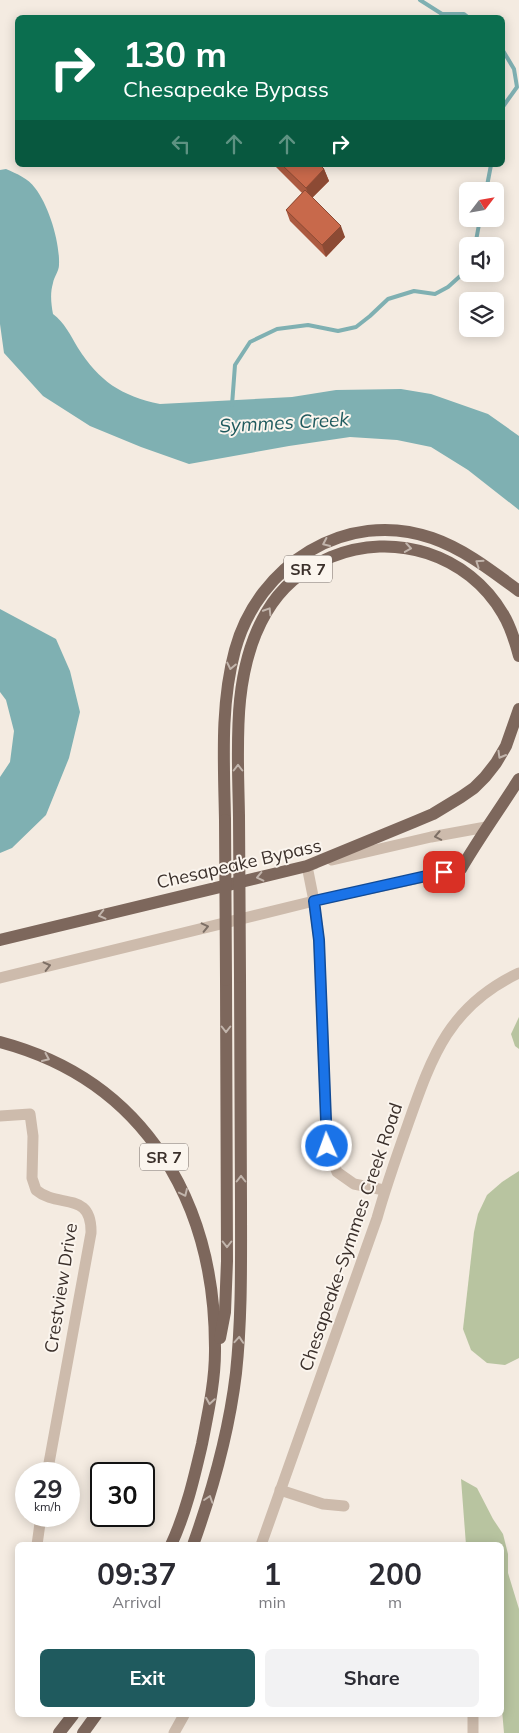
<!DOCTYPE html>
<style>
:root{--surface:#fff;--page:#f2f2f3;--text:#2b2b33;--muted:#7c7c81;--accent:#1f5a5e}
body{margin:0;font-family:Mulish,sans-serif;background:var(--page);color:var(--text);height:100vh;display:flex;flex-direction:column;font-size:19px;white-space:nowrap}
*{box-sizing:border-box;margin:0}
p{font-size:16px;color:var(--muted)}
.icon{flex:none;width:28px;height:28px;fill:none;stroke:currentColor;stroke-width:2;stroke-linecap:round;stroke-linejoin:round}
.map{position:relative;flex:1;overflow:hidden}
.side{position:absolute;left:15px;top:1542px;width:489px;height:175px;display:flex;flex-direction:column;background:var(--surface);border-radius:8px;box-shadow:0 2px 12px #0003}
.side>*{flex:none}
.guide{position:absolute;left:15px;top:15px;width:490px;height:152px;border-radius:8px;box-shadow:0 2px 12px #0003;background:#0b6e4f;color:#fff;overflow:hidden}
.needle{width:32px;rotate:59deg}
.buttons{position:absolute;left:459px;top:182px;display:grid;gap:10px}
.buttons a{display:grid;place-items:center;width:45px;height:45px;border-radius:8px;background:var(--surface);box-shadow:0 2px 12px #0003;font-size:25px}
.speed{position:absolute;left:15px;top:1462px;display:flex;gap:10px;font-size:25px;font-weight:700;text-align:center}
.speed>*{display:grid;place-content:center;width:65px;height:65px;border-radius:50%;background:var(--surface);box-shadow:0 2px 12px #0003;line-height:1}
.speed small{font-size:12px;font-weight:400}
.speed .limit{border:2px solid #111;border-radius:8px;background:#fff;color:#111}
.pin{position:absolute;display:grid;place-items:center;width:42px;height:42px;color:#fff;margin:-21px;border-radius:10px;box-shadow:0 2px 8px #0006}
.me{position:absolute;width:55px;margin:-28px;rotate:358deg;stroke-linejoin:round;filter:drop-shadow(0 0 4px #0008)}
.turn{display:flex;align-items:center;gap:18px;height:105px;padding:0 25px;font-size:22px}
.turn .icon{width:65px;height:65px;stroke-width:2.5}
.turn b{display:block;font-size:35px;line-height:42px}
.lanes{display:flex;align-items:center;height:48px;padding:0 25px;background:#0003;justify-content:center;gap:25px;direction:ltr}
.lanes .off{opacity:.35}
.eta{display:flex;justify-content:space-evenly;align-items:center;height:85px;text-align:center}
.eta b{font-size:30px;font-weight:700;line-height:35px}
.action{display:flex;gap:10px;margin-top:auto;padding:10px 25px}
.action a{flex:1;height:58px;border-radius:8px;background:var(--accent);color:#fff;font-size:20px;font-weight:700;line-height:58px;text-align:center}
.action a+a{background:var(--page);color:var(--text)}
.map>svg:first-child{display:block}
</style>
<div class="map">
<svg width="519" height="1733" viewBox="0 0 519 1733">
<rect width="100%" height="100%" fill="#f4ebe1"/>
<g fill="#b8c4a0">
<polygon points="519,1017 519,1049 515,1046 511,1034"/>
<polygon points="519,1171 519,1358 505,1365 487,1363 471,1350 463,1329 474,1232 478,1214 487,1195 502,1182"/>
<polygon points="461,1479 477,1488 493,1519 503,1534 508,1554 508,1573 519,1609 519,1733 504,1733 501,1698 501,1545 466,1545"/>
</g>
<g fill="#7fb0b2">
<path d="M6,169C17,174 28,178 35,188C49,206 60,242 59,265C59,271 54,277 53,283C50,293 51,303 53,314C64,322 71,336 78,348C99,381 121,396 160,404L292,397L336,390L401,389L431,394L488,414L519,436V510L468,470L431,447L397,440L350,437L289,446L189,464L141,447L90,426L43,396L4,353L0,324V170Z"/>
<polygon points="0,609 56,639 70,671 80,712 69,758 46,815 12,848 0,853 0,777 10,762 14,731 6,700 0,692"/>
</g>
<g fill="none" stroke-linecap="round" stroke-linejoin="round">
<g stroke="#7fb0b2" stroke-width="4">
<polyline points="420,0 442,14 464,14 469,18"/>
<polyline points="502,49 514,69 517,87 502,108"/>
<polyline points="486,191 491,165"/>
<polyline points="475,246 480,219"/>
<polyline points="232,405 235,365 250,342 277,329 308,325 338,331 356,327 370,316 388,299 414,291 435,294 448,287 468,269"/>
</g>
<g stroke="#cdbbac" stroke-width="11">
<polyline points="332,860 431,837 486,827"/>
<polyline points="314,864 307,866 314,901 319,940 327,1146 337,1172 354,1184 384,1190"/>
<polyline points="0,978 314,901 461,869"/>
<path d="M0,1116L30,1114L33,1136L32,1178L36,1190C58,1209 92,1190 91,1233L47,1474"/>
<polyline points="280,1490 323,1504 344,1506"/>
<polyline points="37,1545 41,1516"/>
<path d="M261,1545L377,1218C386,1186 397,1155 408,1124C432,1056 449,1006 519,973"/>
<polyline points="473,1715 473,1733"/>
<polyline points="174,1733 184,1715"/>
</g>
<g stroke="#7d675c" stroke-width="12">
<path d="M239,817C238,749 231,673 266,613C281,587 305,568 331,557C394,531 468,554 503,614C511,627 515,641 519,656"/>
<path d="M225,820C224,764 220,705 235,650C258,565 346,508 432,538C464,549 492,571 519,591"/>
<path d="M461,869C479,838 500,809 519,779"/>
<polyline points="0,940 307,866 414,822 433,814 461,797 474,788 485,777 496,763 506,746 519,709"/>
<path d="M0,1042C147,1081 216,1205 215,1351C215,1382 208,1413 202,1444C194,1478 186,1513 171,1545"/>
<polyline points="220,1338 225,1312 227,1261 226,980"/>
<path d="M193,1545C213,1489 229,1432 236,1373C242,1317 241,1260 241,1203C241,1128 240,1052 240,977"/>
<polyline points="59,1733 73,1715"/>
<polyline points="83,1733 96,1715"/>
</g>
<g stroke="#7d675c" stroke-width="12">
<polyline points="239,817 240,977"/>
<polyline points="225,820 226,980"/>
</g>
</g>
<polygon fill="#ac5a40" points="274,165 320,165 324,169 329,181 312,198 345,237 326,257 290,221 286,210 302,193"/>
<g fill="#8c4a34">
<polygon points="324,169 329,181 310,200 306,188"/>
<polygon points="341,226 345,237 326,257 322,245"/>
</g>
<g fill="#c8694b" stroke="#8c4a34">
<polygon points="282,165 320,165 324,169 306,188"/>
<polygon points="305,190 341,226 322,245 286,210"/>
</g>
<defs><path id="oneway-chevron" d="M-2-3.5L2.5 0L-2 3.5" fill="none" stroke-width="1.6" stroke-linecap="round" stroke-linejoin="round" transform="scale(1.25)"/></defs>
<g stroke="#c2b5ac">
<use href="#oneway-chevron" transform="translate(326 543) rotate(155)"/>
<use href="#oneway-chevron" transform="translate(408 548) rotate(9)"/>
<use href="#oneway-chevron" transform="translate(479 563) rotate(-146)"/>
<use href="#oneway-chevron" transform="translate(268 611) rotate(-58)"/>
<use href="#oneway-chevron" transform="translate(231 666) rotate(102)"/>
<use href="#oneway-chevron" transform="translate(501 755) rotate(120)"/>
<use href="#oneway-chevron" transform="translate(238 768) rotate(-90)"/>
<use href="#oneway-chevron" transform="translate(260 877) rotate(167)"/>
<use href="#oneway-chevron" transform="translate(102 915) rotate(166)"/>
<use href="#oneway-chevron" transform="translate(226 1029) rotate(90)"/>
<use href="#oneway-chevron" transform="translate(46 1058) rotate(24)"/>
<use href="#oneway-chevron" transform="translate(241 1179) rotate(-90)"/>
<use href="#oneway-chevron" transform="translate(184 1193) rotate(65)"/>
<use href="#oneway-chevron" transform="translate(227 1244) rotate(90)"/>
<use href="#oneway-chevron" transform="translate(239 1340) rotate(-86)"/>
<use href="#oneway-chevron" transform="translate(210 1401) rotate(99)"/>
<use href="#oneway-chevron" transform="translate(209 1499) rotate(-72)"/>
</g>
<g stroke="#7d6f65">
<use href="#oneway-chevron" transform="translate(438 836) rotate(169)"/>
<use href="#oneway-chevron" transform="translate(205 927) rotate(-13)"/>
<use href="#oneway-chevron" transform="translate(47 966) rotate(-14)"/>
</g>
<g fill="none" stroke-linecap="round" stroke-linejoin="round">
<g stroke="#114b97" stroke-width="12">
<polyline id="route" points="327,1146 319,940 314,901 444,872"/>
</g>
<use href="#route" stroke="#1a73e8" stroke-width="9"/>
</g>
<g text-anchor="middle" stroke-width="4" stroke-linejoin="round" paint-order="stroke">
<g fill="#fbf5ee" stroke="#756b66" stroke-width="1">
<rect x="284" y="555.5" width="48" height="27" rx="4"/>
<rect x="140" y="1143.5" width="48" height="27" rx="4"/>
</g>
<g font-size="16" font-weight="bold" fill="#3b302b">
<text x="308" y="575">SR 7</text>
<text x="164" y="1163">SR 7</text>
</g>
<g font-size="18" fill="#3b302b" stroke="#fbf5ee">
<text transform="translate(239 864) rotate(-13)" y="6">Chesapeake Bypass</text>
<text transform="translate(351 1237) rotate(-71)" y="6">Chesapeake-Symmes Creek Road</text>
<text transform="translate(61 1288) rotate(-81)" y="6">Crestview Drive</text>
</g>
<g font-size="19" font-style="italic" fill="#1f5a5e" stroke="#fbf5ee">
<text transform="translate(284 422) rotate(-3)" y="7">Symmes Creek</text>
</g>
</g>
</svg>
<div class="buttons">
<a><svg class="needle" viewBox="-14 -14 28 28"><path d="M0-13l5 13h-10z" fill="#e53935"/><path d="M0 13l5-13h-10z" fill="#7c7c81"/></svg></a>
<a><svg class="icon" aria-label="sound" viewBox="0 0 24 24"><path d="M4 9h4l5-4v14l-5-4H4zM17 9q2 3 0 6"/></svg></a>
<a><svg class="icon" aria-label="layers" viewBox="0 0 24 24"><path d="M12 4l9 5-9 5-9-5zM3 14l9 5 9-5"/></svg></a>
</div>
<div class="speed"><div>29<small>km/h</small></div><div class="limit">30</div></div>
<div class="pin" style="left:444px;top:872px;background:#d93025"><svg class="icon" aria-label="arrive" viewBox="0 0 24 24"><path d="M6 21V4h12l-3 4 3 4H6"/></svg></div>
<svg class="me" style="left:327px;top:1146px" viewBox="-20 -20 40 40"><circle r="17" fill="#1a73e8" stroke="#fff" stroke-width="3"/><path d="M0-11L8 9 0 5-8 9z" fill="#fff"/></svg>
<div class="guide">
<div class="turn"><svg class="icon" aria-label="right" viewBox="0 0 24 24"><path d="M7 20v-9h11M14 6l5 5-5 5"/></svg><div><b>130 m</b>Chesapeake Bypass</div></div>
<div class="lanes"><svg class="icon off" aria-label="left" viewBox="0 0 24 24"><path d="M17 20v-9H6M10 6l-5 5 5 5"/></svg><svg class="icon off" aria-label="ahead" viewBox="0 0 24 24"><path d="M12 20V5M6 11l6-6 6 6"/></svg><svg class="icon off" aria-label="ahead" viewBox="0 0 24 24"><path d="M12 20V5M6 11l6-6 6 6"/></svg><svg class="icon" aria-label="right" viewBox="0 0 24 24"><path d="M7 20v-9h11M14 6l5 5-5 5"/></svg></div>
</div>
<section class="side">
<div class="eta">
<div><b>09:37</b><p>Arrival</p></div>
<div><b>1</b><p>min</p></div>
<div><b>200</b><p>m</p></div>
</div>
<div class="action"><a>Exit</a><a>Share</a></div>
</section>
</div>
